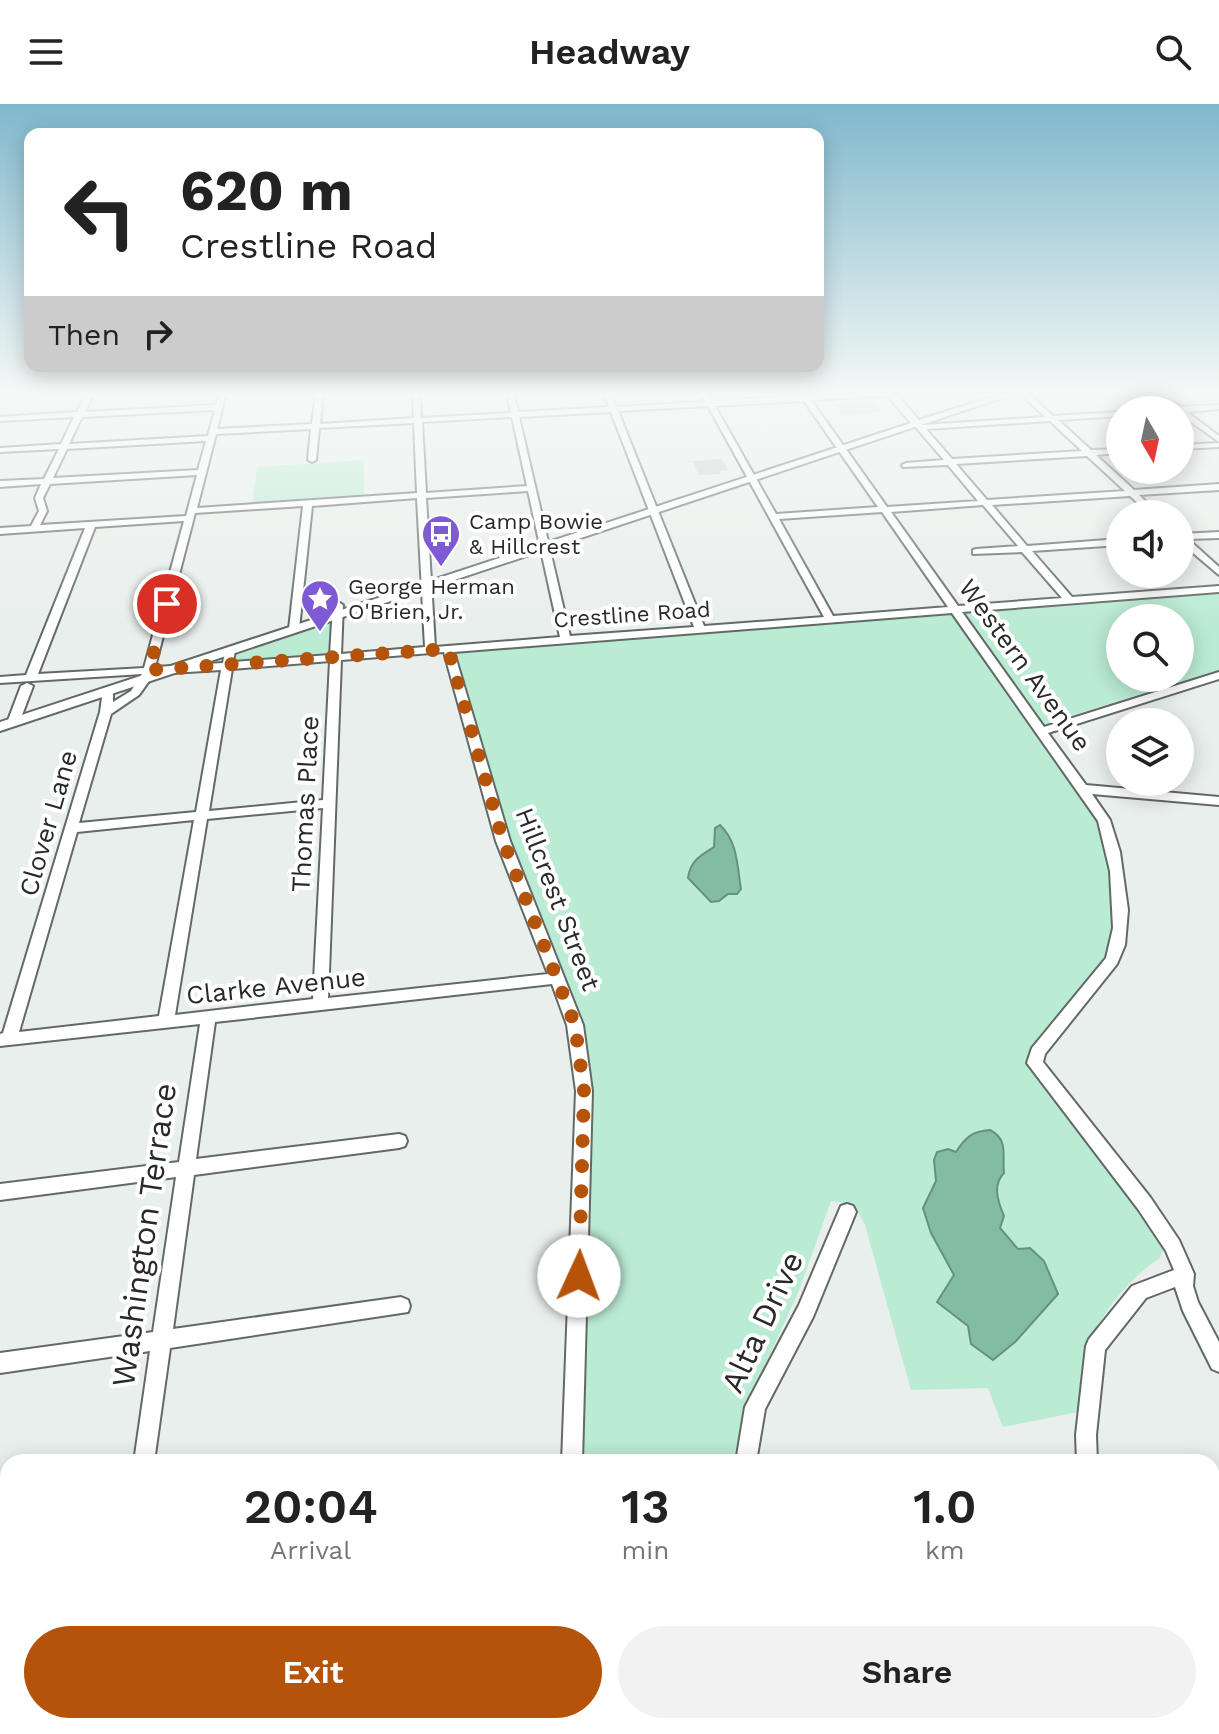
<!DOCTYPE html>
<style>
:root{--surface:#fff;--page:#f2f2f2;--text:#222;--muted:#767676;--accent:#b45309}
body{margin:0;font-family:"Work Sans",sans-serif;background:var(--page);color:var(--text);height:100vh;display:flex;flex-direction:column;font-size:30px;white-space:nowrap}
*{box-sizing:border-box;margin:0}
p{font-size:26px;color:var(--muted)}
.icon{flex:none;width:44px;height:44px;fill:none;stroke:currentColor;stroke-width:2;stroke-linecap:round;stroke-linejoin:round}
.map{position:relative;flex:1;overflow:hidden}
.details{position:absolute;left:0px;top:1350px;width:1220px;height:280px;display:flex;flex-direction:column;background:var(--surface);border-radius:24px 24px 0 0;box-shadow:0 4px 20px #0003}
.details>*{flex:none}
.guide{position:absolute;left:24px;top:24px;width:800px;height:244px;border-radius:16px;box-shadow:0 4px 20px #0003;background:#fff;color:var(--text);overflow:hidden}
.needle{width:52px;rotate:171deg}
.buttons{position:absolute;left:1106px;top:292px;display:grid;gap:16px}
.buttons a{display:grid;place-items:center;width:88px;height:88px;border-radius:50%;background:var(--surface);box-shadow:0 4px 20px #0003;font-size:40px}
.pin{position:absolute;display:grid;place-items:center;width:68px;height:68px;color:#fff;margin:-34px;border:4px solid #fff;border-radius:50%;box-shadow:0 2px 8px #0007}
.me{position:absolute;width:88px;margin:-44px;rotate:2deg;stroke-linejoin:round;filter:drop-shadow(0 0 6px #0008)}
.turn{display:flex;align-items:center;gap:28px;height:168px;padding:0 24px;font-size:36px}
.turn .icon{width:104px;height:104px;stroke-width:2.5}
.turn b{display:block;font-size:56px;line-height:68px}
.then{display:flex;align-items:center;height:76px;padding:0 24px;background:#0003;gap:16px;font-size:30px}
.eta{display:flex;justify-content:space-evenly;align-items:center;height:136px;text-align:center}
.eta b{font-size:48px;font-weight:600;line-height:56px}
.button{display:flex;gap:16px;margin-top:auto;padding:16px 24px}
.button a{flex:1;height:92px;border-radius:48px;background:var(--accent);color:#fff;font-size:32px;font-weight:600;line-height:92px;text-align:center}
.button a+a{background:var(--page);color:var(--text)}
header{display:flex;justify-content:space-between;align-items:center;height:104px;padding:0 24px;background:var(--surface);font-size:36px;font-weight:600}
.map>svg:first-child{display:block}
</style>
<header><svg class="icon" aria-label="menu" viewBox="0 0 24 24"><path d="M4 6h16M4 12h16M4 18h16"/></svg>Headway<svg class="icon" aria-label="search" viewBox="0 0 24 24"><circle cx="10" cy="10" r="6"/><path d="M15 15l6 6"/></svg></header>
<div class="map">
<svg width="1219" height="1630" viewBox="0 0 1219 1630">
<rect width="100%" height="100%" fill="#e9efec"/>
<g fill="#baebd3" fill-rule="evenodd">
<polygon points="364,356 364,393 252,401 257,363"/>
<path d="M1219,488V566L1034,623L1101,721L1110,748L1115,833L1103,855L1033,944L1164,1142L1160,1154C1130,1173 1103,1207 1089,1240C1081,1260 1081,1287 1078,1308L1003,1323L988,1284L911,1286L865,1121L854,1100L831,1097L798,1189L744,1307L739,1358H580L593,988L586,932L509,735L454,548ZM1120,514H1180V574H1120Z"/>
<polygon points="335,515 332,552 192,562"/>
<polygon points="592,1622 736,1622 736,1630 593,1630"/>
</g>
<g fill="#83bda1" stroke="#68917d" stroke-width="2">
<path d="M720,721C738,738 737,762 741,785L737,790H728L719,797L711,798L688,774C690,757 701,751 714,743L715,724Z"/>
<path d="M990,1026C1009,1036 1002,1051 1004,1069C992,1081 998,1098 1004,1112L1000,1124L1018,1145L1030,1144L1044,1157L1058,1190L1015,1238L993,1256L971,1240L968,1222L937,1198L954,1171L931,1129L923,1104L936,1077L934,1056L937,1048L948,1045L956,1048C965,1034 972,1027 990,1026Z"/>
</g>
<g fill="#cdccd2">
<polygon points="871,297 881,308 842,310 835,300"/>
<polygon points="722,355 728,366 719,367 720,370 699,371 692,357"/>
</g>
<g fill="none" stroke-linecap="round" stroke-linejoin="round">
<g stroke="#636966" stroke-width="4">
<g id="minor">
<path d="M86,289H94L85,308L216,301L220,289H226L217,325L312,320L316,289H323L320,320L414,314L413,289H420L421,314L511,309L507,289H514L518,308L609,303L604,289H610L616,303L705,298L701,289H707L712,297L801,292L799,289H805L808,292L903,289L900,291L811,296L887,403L978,397L948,361L903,363L902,361L906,359L944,356L913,320L917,318L922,321L1045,313L1020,289H1028L1053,312L1120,308V312L1058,316L1091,346L1120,345V349L1096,351L1134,386L1219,380V386L1139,391L1159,410H1150L1130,392L992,401L1027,442L1120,435V441L1032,447L1072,493L1219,482V488L962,508L1044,623L1219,568V575L1048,629L1086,681L1219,693V701L1092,690L1110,716L1120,748L1128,806L1125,841L1117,860L1045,950L1043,958L1150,1093L1179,1136L1194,1170L1193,1182L1198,1198L1219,1238V1268L1212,1265L1183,1207L1175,1183L1146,1194L1105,1246L1096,1331L1097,1358H1077L1076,1331L1086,1242L1089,1235L1132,1182L1174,1166L1166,1147L1138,1105L1027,959L1032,944L1106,854L1113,824L1110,767L1098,717L952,509L454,548L510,737L583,921L592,987L582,1358H562L576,987L567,921L552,880L215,918L196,1055L399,1030L405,1032L407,1037L405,1042L399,1044L194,1071L173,1225L401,1193L408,1196L410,1202L408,1208L170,1244L154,1358H134L150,1247L0,1269V1249L153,1228L176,1073L0,1096V1080L179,1058L200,920L0,942V930L3,929L100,608L103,586L105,584H113V598L131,587L142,570L0,579V573L26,571L85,424L0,430V424L31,422L39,407L35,394L41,380L0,383V377L44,375L59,345L0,348V344L61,340L74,313L0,317V313L77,308ZM804,297L878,403L776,410L715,302ZM708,302L824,513L704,522L618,307ZM215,306L208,332L69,340L82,313ZM611,308L694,523L570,532L519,313ZM512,313L527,382L426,389L422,318ZM1050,317L1082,347L952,355L926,325ZM414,319L417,389L197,404L216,330L311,325L308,356L312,358L316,356L319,324ZM206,337L198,366L53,374L67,345ZM1087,352L1125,387L987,396L956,360ZM197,371L186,412L40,421L47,407L43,394L50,380ZM528,387L560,533L435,543L426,394ZM417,394L425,543L341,550L343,501L338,498L333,501L330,551L233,558L235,547L230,544L225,547L223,559L155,563L195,409L303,402L289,525L294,528L299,525L312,402ZM983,401L1018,442L976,445L973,446V450L1022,448L1062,494L958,502L891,408ZM882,408L948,503L833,512L779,415ZM184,417L144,564L38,570L95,423ZM444,548L496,737L548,870L328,894L341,556ZM330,557L323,696L209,707L232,565ZM221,566L196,708L79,719L111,610L139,591L154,570ZM323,704L313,895L175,911L207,715ZM194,716L159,912L19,928L77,728Z"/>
<polygon points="1154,289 1161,289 1181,303 1219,301 1219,305 1187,308 1219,332 1219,338 1180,310 1180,306 1172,306"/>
<polygon points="1219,339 1219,343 1180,345 1180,341"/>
<polygon points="1219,428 1219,434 1188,435 1219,463 1219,471 1180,438 1180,430"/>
<polygon points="27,579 33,582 19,619 13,622 9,621 7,619 21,582"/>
<polygon points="847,1100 853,1102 856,1108 813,1213 765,1305 756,1358 736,1358 745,1303 799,1201 841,1102"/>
<polygon points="8,1473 8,1495 0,1496 0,1474"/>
<polygon points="1219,1578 1219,1603 1212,1606 1212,1581"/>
<polygon points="94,1622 118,1622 117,1630 93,1630"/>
<polygon points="569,1622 593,1622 594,1630 570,1630"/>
<rect x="735" y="1622" width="24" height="8"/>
<polygon points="1151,1622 1178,1622 1175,1630 1148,1630"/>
</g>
</g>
<g stroke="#636966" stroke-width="4">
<polygon id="major" points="885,289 895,289 919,316 1004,289 1017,289 0,627 0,618 911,319"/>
</g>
<use href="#minor" fill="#fff" fill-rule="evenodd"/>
<use href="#major" fill="#fff" fill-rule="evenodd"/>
</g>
<linearGradient id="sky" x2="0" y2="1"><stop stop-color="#7fb8cc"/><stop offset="0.56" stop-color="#f5f8f6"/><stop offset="1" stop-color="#f5f8f6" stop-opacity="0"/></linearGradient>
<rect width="1219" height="517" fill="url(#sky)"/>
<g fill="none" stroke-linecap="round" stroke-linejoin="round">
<polyline stroke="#b45309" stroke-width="14" stroke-dasharray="0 25.2" points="167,500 149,566 448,545 503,737 575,921 584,987 579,1172"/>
</g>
<defs>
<g id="bus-pin" transform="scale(2)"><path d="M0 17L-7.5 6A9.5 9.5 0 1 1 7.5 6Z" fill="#7e5bd5" stroke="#fff"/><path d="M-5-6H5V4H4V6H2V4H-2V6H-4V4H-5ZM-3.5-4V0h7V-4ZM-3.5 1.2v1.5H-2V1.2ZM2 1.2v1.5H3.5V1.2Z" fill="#fff"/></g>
<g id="sight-pin" transform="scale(2)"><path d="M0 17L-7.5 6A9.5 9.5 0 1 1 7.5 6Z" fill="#7e5bd5" stroke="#fff"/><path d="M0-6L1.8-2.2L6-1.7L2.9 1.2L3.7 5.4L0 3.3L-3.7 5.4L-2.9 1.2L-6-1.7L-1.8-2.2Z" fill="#fff"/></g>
</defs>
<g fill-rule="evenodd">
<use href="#bus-pin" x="441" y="430"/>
<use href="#sight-pin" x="320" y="495"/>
</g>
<g text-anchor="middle" stroke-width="8" stroke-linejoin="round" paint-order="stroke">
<g font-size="22" fill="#282a29" stroke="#fff" text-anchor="start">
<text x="469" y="425">Camp Bowie<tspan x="469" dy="25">&amp; Hillcrest</tspan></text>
<text x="348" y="490">George Herman<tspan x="348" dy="25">O'Brien, Jr.</tspan></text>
</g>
<g font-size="22" fill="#282a29" stroke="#fff">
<text transform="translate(632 510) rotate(-4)" y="8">Crestline Road</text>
</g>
<g font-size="26" fill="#282a29" stroke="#fff">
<text transform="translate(1025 561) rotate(54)" y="9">Western Avenue</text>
<text transform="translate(305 700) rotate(-87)" y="9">Thomas Place</text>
<text transform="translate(48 719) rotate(-74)" y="9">Clover Lane</text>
<text transform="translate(558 795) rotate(69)" y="9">Hillcrest Street</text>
<text transform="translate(276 882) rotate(-6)" y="9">Clarke Avenue</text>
</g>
<g font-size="32" fill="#282a29" stroke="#fff">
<text transform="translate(144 1131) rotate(-82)" y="11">Washington Terrace</text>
<text transform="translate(762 1218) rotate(-65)" y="11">Alta Drive</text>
</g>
</g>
</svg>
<div class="buttons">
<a><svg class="needle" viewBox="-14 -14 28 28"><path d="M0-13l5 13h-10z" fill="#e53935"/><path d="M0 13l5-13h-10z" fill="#767676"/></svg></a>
<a><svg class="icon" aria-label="sound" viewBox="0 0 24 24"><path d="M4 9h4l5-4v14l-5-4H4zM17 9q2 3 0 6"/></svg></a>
<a><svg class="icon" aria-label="search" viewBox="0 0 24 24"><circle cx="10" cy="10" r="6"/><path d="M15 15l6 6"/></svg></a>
<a><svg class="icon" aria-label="layers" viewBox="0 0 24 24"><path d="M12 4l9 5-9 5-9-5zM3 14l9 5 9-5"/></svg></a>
</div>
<div class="pin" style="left:167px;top:500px;background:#d93025"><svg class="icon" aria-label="arrive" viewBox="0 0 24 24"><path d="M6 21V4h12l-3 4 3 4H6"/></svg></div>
<svg class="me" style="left:579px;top:1172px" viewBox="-20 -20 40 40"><circle r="19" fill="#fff"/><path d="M0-13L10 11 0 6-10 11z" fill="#b45309"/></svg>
<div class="guide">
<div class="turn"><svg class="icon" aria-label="left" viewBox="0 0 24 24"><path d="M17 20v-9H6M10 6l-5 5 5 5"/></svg><div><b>620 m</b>Crestline Road</div></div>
<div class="then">Then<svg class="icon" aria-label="right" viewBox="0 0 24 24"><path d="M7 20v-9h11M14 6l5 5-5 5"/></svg></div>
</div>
<section class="details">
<div class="eta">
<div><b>20:04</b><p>Arrival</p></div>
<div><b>13</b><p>min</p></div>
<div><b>1.0</b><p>km</p></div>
</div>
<div class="button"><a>Exit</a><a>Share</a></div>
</section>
</div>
